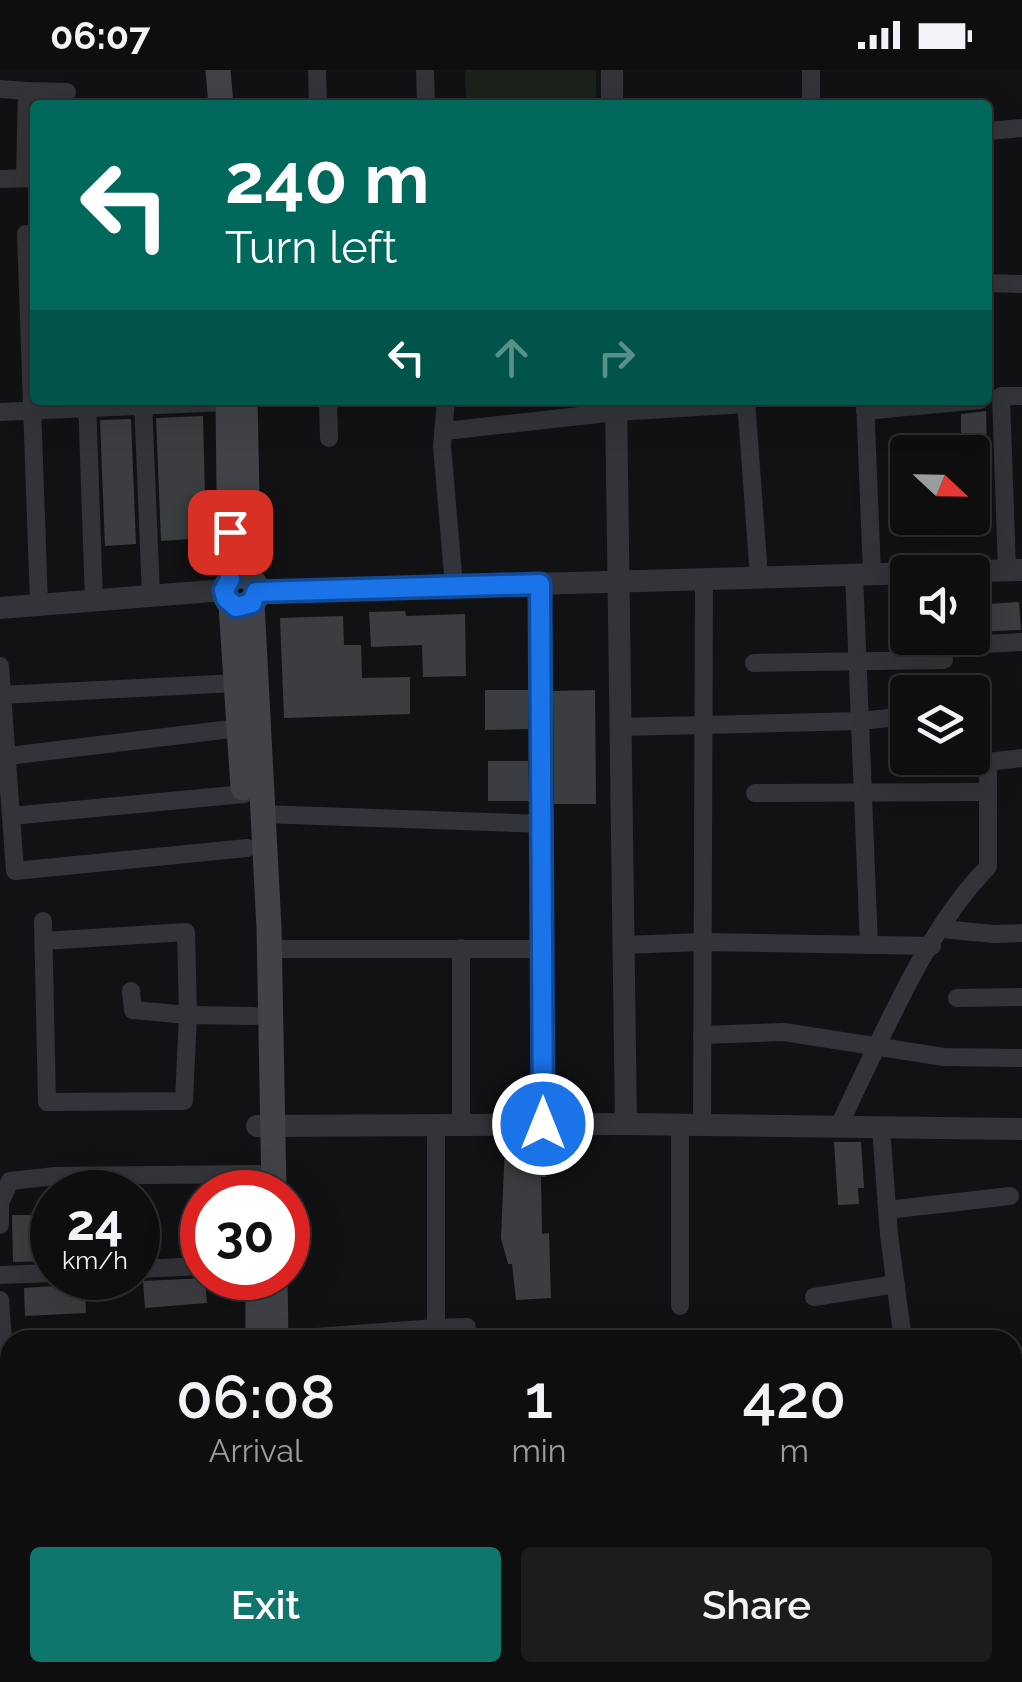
<!DOCTYPE html>
<style>
:root{--surface:#0e0e0f;--page:#1c1c1d;--text:#f1f3f6;--muted:#9b9c9e;--line:#2e2e2f;--accent:#0f766e}
body{margin:0;font-family:Raleway,sans-serif;background:var(--page);color:var(--text);height:100vh;display:flex;flex-direction:column;font-size:38px;white-space:nowrap}
*{box-sizing:border-box;margin:0}
p{font-size:32px;color:var(--muted)}
.icon{flex:none;width:55px;height:55px;fill:none;stroke:currentColor;stroke-width:2;stroke-linecap:round;stroke-linejoin:round}
.map{position:relative;flex:1;overflow:hidden}
.details{position:absolute;left:0px;top:1260px;width:1022px;height:352px;display:flex;flex-direction:column;background:var(--surface);border-radius:30px 30px 0 0;box-shadow:0 10px 40px #0002,0 0 0 2px var(--line)}
.details>*{flex:none}
.guide{position:absolute;left:30px;top:30px;width:962px;height:305px;border-radius:10px;box-shadow:0 10px 40px #0002,0 0 0 2px var(--line);background:#00695c;color:#fff;overflow:hidden}
.needle{width:65px;rotate:112deg}
.fabs{position:absolute;left:890px;top:365px;display:grid;gap:20px}
.fabs a{display:grid;place-items:center;width:100px;height:100px;border-radius:10px;background:var(--surface);box-shadow:0 10px 40px #0002,0 0 0 2px var(--line);font-size:50px}
.speed{position:absolute;left:30px;top:1100px;display:flex;gap:20px;font-size:50px;font-weight:700;text-align:center}
.speed>*{display:grid;place-content:center;width:130px;height:130px;border-radius:50%;background:var(--surface);box-shadow:0 10px 40px #0002,0 0 0 2px var(--line);line-height:1}
.speed small{font-size:25px;font-weight:400}
.speed .limit{border:15px solid #d22;background:#fff;color:#111}
.pin{position:absolute;display:grid;place-items:center;width:85px;height:85px;color:#fff;margin:-42px;border-radius:20px;box-shadow:0 5px 15px #0006}
.me{position:absolute;width:110px;margin:-55px;rotate:0deg;stroke-linejoin:round;filter:drop-shadow(0 0 8px #0008)}
.turn{display:flex;align-items:center;gap:35px;height:210px;padding:0 30px;font-size:45px}
.turn .icon{width:130px;height:130px;stroke-width:2.5}
.turn b{display:block;font-size:70px;line-height:85px}
.lanes{display:flex;align-items:center;height:95px;padding:0 30px;background:#0003;justify-content:center;gap:50px;direction:ltr}
.lanes .off{opacity:.35}
.eta{display:flex;justify-content:space-evenly;align-items:center;height:170px;text-align:center}
.eta b{font-size:60px;font-weight:600;line-height:70px}
.primary-button{display:flex;gap:20px;margin-top:auto;padding:20px 30px}
.primary-button a{flex:1;height:115px;border-radius:10px;background:var(--accent);color:#fff;font-size:40px;font-weight:600;line-height:115px;text-align:center}
.primary-button a+a{background:var(--page);color:var(--text)}
.status{display:flex;justify-content:space-between;align-items:center;height:70px;padding:0 50px;background:var(--surface);direction:ltr}
.status svg{height:28px;fill:currentColor}
.map>svg:first-child{display:block}
</style>
<div class="status"><b>06:07</b><svg viewBox="0 0 49 12"><path d="M0 12V9h3v3zM5 12V6h3v6zM10 12V3h3v9zM15 12V0h3v12zM26 1h20v11H26zM47 4h2v5h-2z"/></svg></div>
<div class="map">
<svg width="1022" height="1612" viewBox="0 0 1022 1612">
<rect width="100%" height="100%" fill="#121214"/>
<polygon fill="#1a221b" points="465,0 596,0 596,35 466,35"/>
<g fill="#3c3d41">
<polygon points="986,341 988,430 972,430 972,381 961,381 961,344"/>
<polygon points="203,346 206,468 161,471 156,348"/>
<polygon points="131,349 136,474 105,476 100,350"/>
<polygon points="1019,532 1021,560 972,562 972,535"/>
<polygon points="405,541 406,546 465,544 466,606 423,607 422,575 371,577 369,542"/>
<polygon points="343,546 344,575 361,575 362,608 410,607 410,644 284,648 280,548"/>
<polygon points="485,620 528,620 528,659 485,660"/>
<polygon points="595,620 596,734 554,734 553,621"/>
<polygon points="488,691 528,691 529,731 488,731"/>
<polygon points="834,1072 861,1072 864,1118 858,1118 859,1134 838,1135"/>
<polygon points="546,1074 546,1107 541,1107 542,1164 549,1163 551,1228 516,1230 512,1194 508,1194 501,1168 505,1075"/>
<polygon points="12,1145 52,1145 52,1191 13,1192"/>
<polygon points="205,1208 207,1233 145,1238 143,1211"/>
<polygon points="85,1214 86,1243 25,1246 24,1218"/>
</g>
<g fill="none" stroke-linecap="round" stroke-linejoin="round">
<g stroke="#333439" stroke-width="18">
<polyline points="317,0 318,35"/>
<polyline points="425,0 426,35"/>
<polyline points="811,0 811,35"/>
<polyline points="0,19 27,21"/>
<polyline points="988,61 1022,58"/>
<polyline points="25,108 27,21 67,22"/>
<polyline points="0,109 35,108"/>
<polyline points="26,164 39,534"/>
<polyline points="988,213 1022,214"/>
<polyline points="87,330 94,530"/>
<polyline points="143,330 151,526"/>
<polyline points="328,330 329,368"/>
<polyline points="446,330 442,376 454,516"/>
<polyline points="746,330 759,507"/>
<polyline points="865,330 872,503"/>
<polyline points="865,341 980,330"/>
<polyline points="0,342 228,332"/>
<polyline points="445,361 616,342 746,334"/>
<polyline points="1007,500 1001,326 1022,326"/>
<polyline points="854,504 869,875"/>
<polyline points="540,514 543,1054"/>
<polyline points="754,593 944,590 943,576 1022,572"/>
<polyline points="0,596 15,801 247,778"/>
<polyline points="0,625 237,613"/>
<polyline points="620,657 860,651 908,646"/>
<polyline points="0,687 239,658"/>
<polyline points="755,723 988,722"/>
<polyline points="262,744 542,754"/>
<polyline points="11,746 244,724"/>
<polyline points="43,851 47,1032 184,1031 188,945 254,946"/>
<polyline points="942,859 994,864 1022,863"/>
<polyline points="44,871 186,862 188,945 133,940 131,921"/>
<polyline points="623,875 703,872 932,876"/>
<polyline points="461,878 461,1054"/>
<polyline points="269,879 542,879"/>
<polyline points="957,928 1022,927"/>
<polyline points="702,965 784,962 944,987 1022,988"/>
<polyline points="680,1054 680,1236"/>
<polyline points="702,1055 704,508"/>
<path d="M838,1057C879,975 924,861 988,797V692L1022,688"/>
<polyline points="881,1057 889,1165 903,1270"/>
<polyline points="887,1140 1010,1126"/>
<polyline points="0,1155 0,1133 10,1111 55,1106 258,1104"/>
<polyline points="138,1199 202,1196"/>
<polyline points="0,1205 52,1203"/>
<polyline points="814,1227 896,1214"/>
<polyline points="0,1230 10,1365"/>
<polyline points="436,1258 467,1257"/>
<polyline points="276,1270 436,1258 436,1055"/>
<polyline points="1012,1315 1022,1315"/>
<polyline points="1012,1425 1022,1421"/>
<polyline points="7,1566 9,1612"/>
<polyline points="91,1602 91,1612"/>
<polyline points="491,1602 570,1605 578,1612"/>
<polyline points="779,1602 780,1612"/>
<polyline points="1013,1612 1022,1528"/>
</g>
<g stroke="#333439" stroke-width="22">
<polyline points="612,0 612,35"/>
<polyline points="616,330 626,1054"/>
<polyline points="256,522 1022,500"/>
<polyline points="0,538 224,520"/>
<polyline points="257,1056 626,1054 1022,1059"/>
<polyline points="1012,1487 1022,1483"/>
<polyline points="721,1612 743,1602"/>
</g>
<g stroke="#414349" stroke-width="25">
<polyline points="218,0 221,35"/>
<polyline points="228,330 230,509"/>
<polyline points="245,330 247,425"/>
<circle cx="241" cy="522" r="16"/>
<polyline points="252,533 269,858 274,1122"/>
<polyline points="231,535 243,718"/>
<polyline points="275,1208 276,1270"/>
<polyline points="258,1225 258,1270"/>
<polyline points="280,1602 280,1612"/>
<polyline points="259,1612 260,1602"/>
</g>
</g>
<g fill="none" stroke-linecap="round" stroke-linejoin="round">
<g stroke="#114b97" stroke-width="25">
<polyline id="route" points="230,462 230,509 224,520 226,528 236,537 252,533 256,522 540,514 543,1054"/>
</g>
<use href="#route" stroke="#1a73e8" stroke-width="18"/>
</g>
</svg>
<div class="fabs">
<a><svg class="needle" viewBox="-14 -14 28 28"><path d="M0-13l5 13h-10z" fill="#e53935"/><path d="M0 13l5-13h-10z" fill="#9b9c9e"/></svg></a>
<a><svg class="icon" aria-label="sound" viewBox="0 0 24 24"><path d="M4 9h4l5-4v14l-5-4H4zM17 9q2 3 0 6"/></svg></a>
<a><svg class="icon" aria-label="layers" viewBox="0 0 24 24"><path d="M12 4l9 5-9 5-9-5zM3 14l9 5 9-5"/></svg></a>
</div>
<div class="speed"><div>24<small>km/h</small></div><div class="limit">30</div></div>
<div class="pin" style="left:230px;top:462px;background:#d93025"><svg class="icon" aria-label="arrive" viewBox="0 0 24 24"><path d="M6 21V4h12l-3 4 3 4H6"/></svg></div>
<svg class="me" style="left:543px;top:1054px" viewBox="-20 -20 40 40"><circle r="17" fill="#1a73e8" stroke="#fff" stroke-width="3"/><path d="M0-11L8 9 0 5-8 9z" fill="#fff"/></svg>
<div class="guide">
<div class="turn"><svg class="icon" aria-label="left" viewBox="0 0 24 24"><path d="M17 20v-9H6M10 6l-5 5 5 5"/></svg><div><b>240 m</b>Turn left</div></div>
<div class="lanes"><svg class="icon" aria-label="left" viewBox="0 0 24 24"><path d="M17 20v-9H6M10 6l-5 5 5 5"/></svg><svg class="icon off" aria-label="ahead" viewBox="0 0 24 24"><path d="M12 20V5M6 11l6-6 6 6"/></svg><svg class="icon off" aria-label="right" viewBox="0 0 24 24"><path d="M7 20v-9h11M14 6l5 5-5 5"/></svg></div>
</div>
<section class="details">
<div class="eta">
<div><b>06:08</b><p>Arrival</p></div>
<div><b>1</b><p>min</p></div>
<div><b>420</b><p>m</p></div>
</div>
<div class="primary-button"><a>Exit</a><a>Share</a></div>
</section>
</div>
